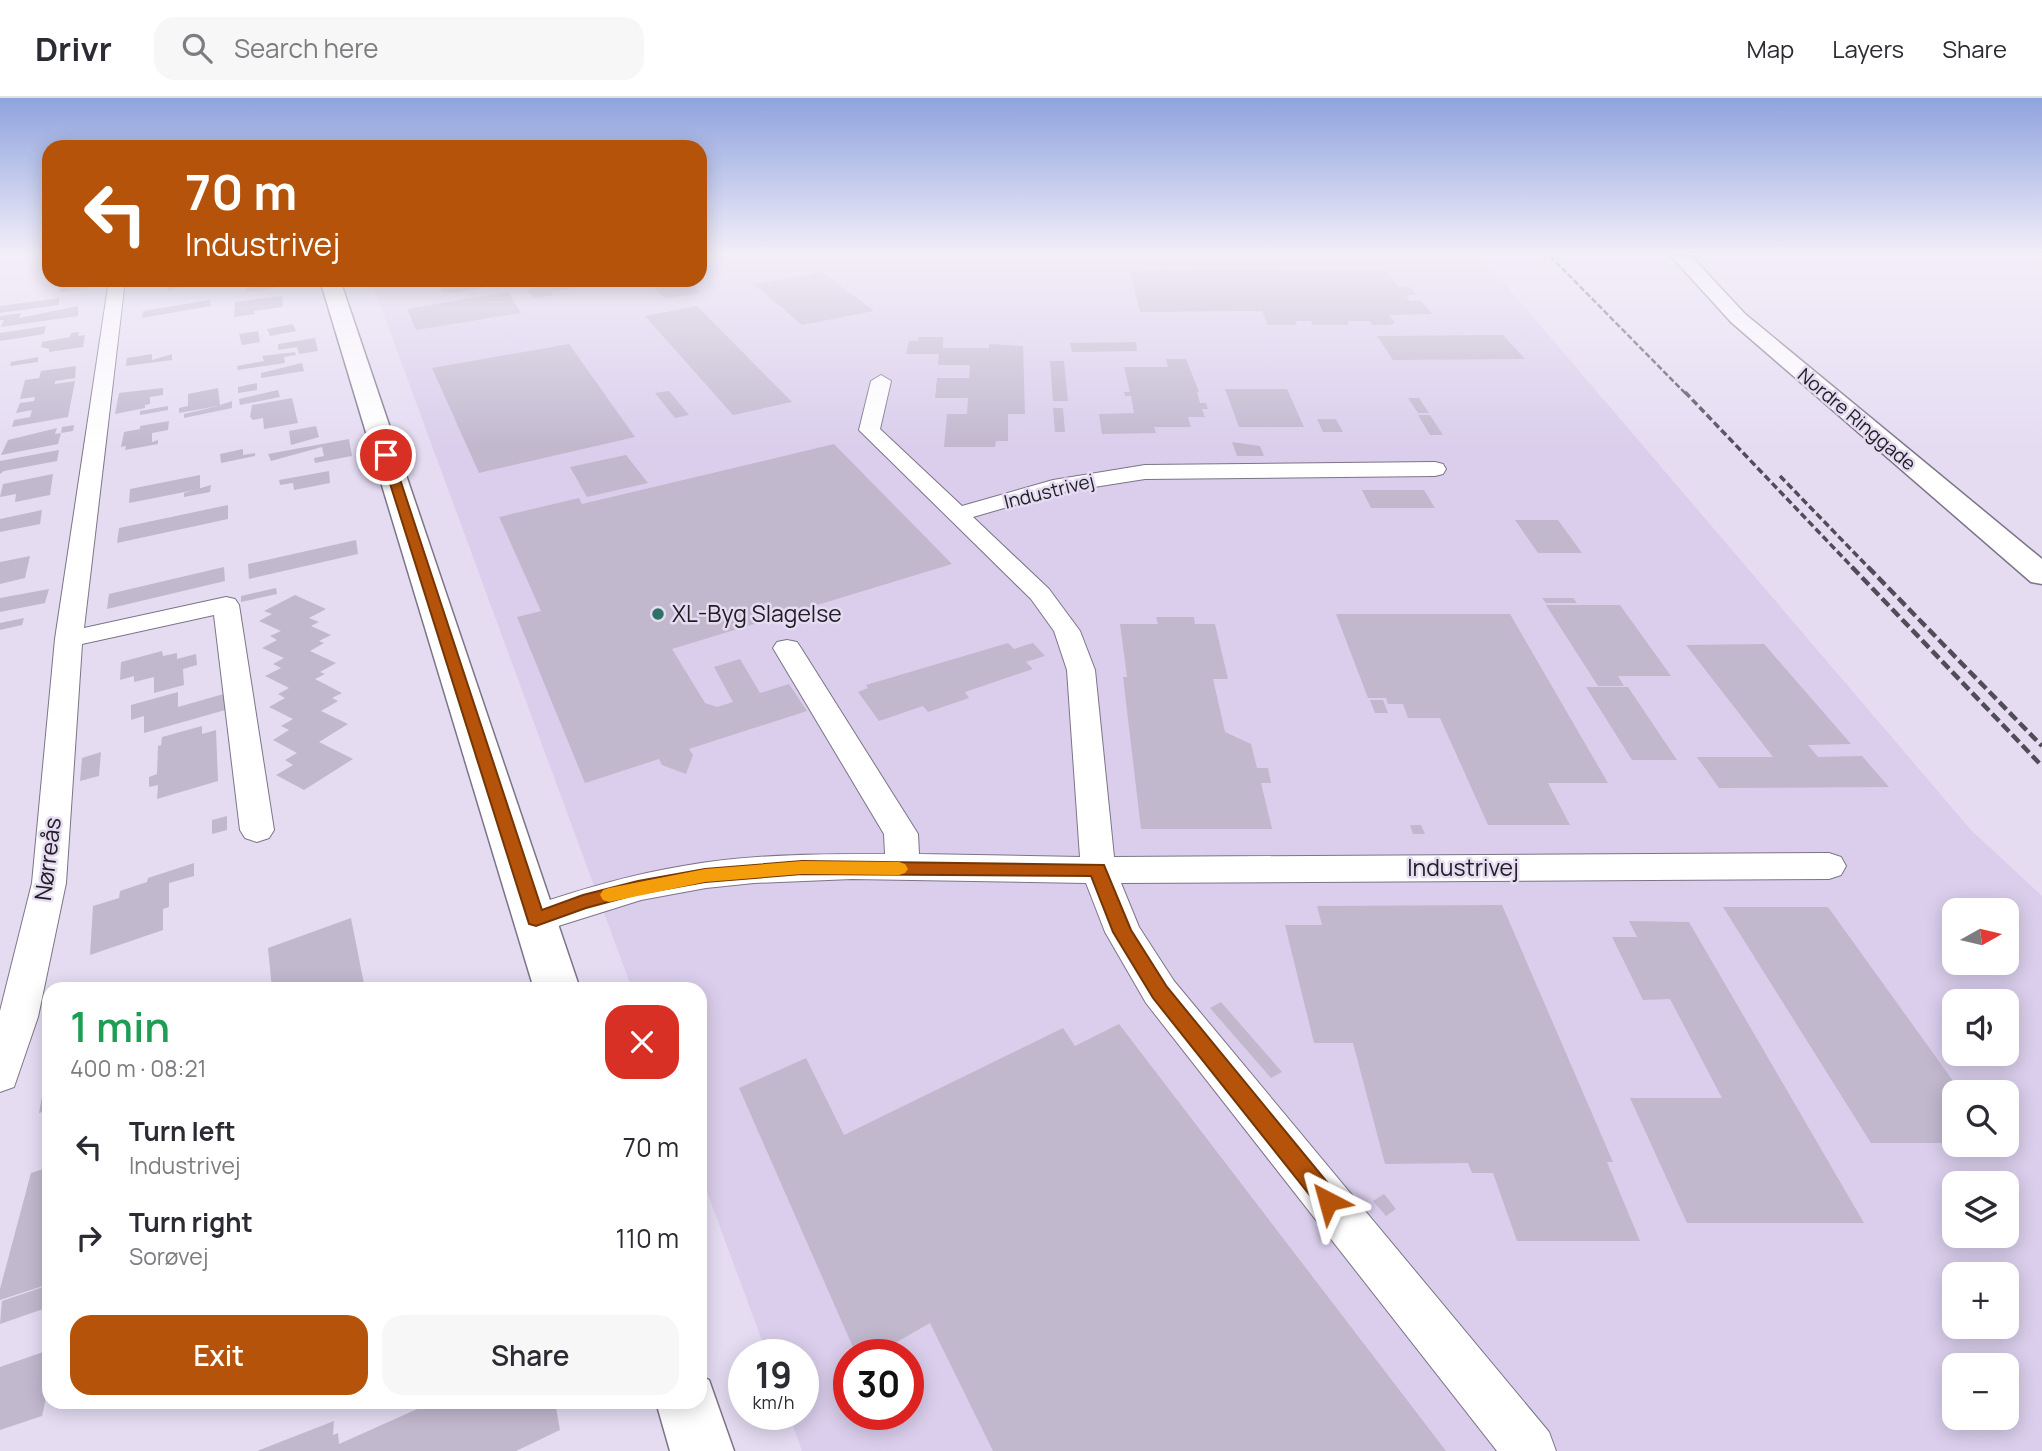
<!DOCTYPE html>
<meta charset="utf-8">
<style>
:root{--surface:#fff;--page:#f7f7f7;--text:#2b2b33;--muted:#7c7c81;--line:#e1e1e2;--accent:#b45309}
body{margin:0;font-family:Manrope,sans-serif;background:var(--page);color:var(--text);height:100vh;display:flex;flex-direction:column;font-size:26px;white-space:nowrap}
*{box-sizing:border-box;margin:0}
p{font-size:23px;color:var(--muted)}
.icon{flex:none;width:38px;height:38px;fill:none;stroke:currentColor;stroke-width:2;stroke-linecap:round;stroke-linejoin:round}
.map{position:relative;flex:1;overflow:hidden}
.side{position:absolute;left:42px;top:884px;width:665px;height:427px;display:flex;flex-direction:column;background:var(--surface);border-radius:21px;box-shadow:0 4px 18px #0003}
.side>*{flex:none}
.top-card{position:absolute;left:42px;top:42px;width:665px;height:147px;border-radius:21px;box-shadow:0 4px 18px #0003;background:#b45309;color:#fff;overflow:hidden}
.needle{width:46px;rotate:82deg}
.tools{position:absolute;left:1942px;top:800px;display:grid;gap:14px}
.tools a{display:grid;place-items:center;width:77px;height:77px;border-radius:14px;background:var(--surface);box-shadow:0 4px 18px #0003;font-size:35px}
.speed{position:absolute;left:728px;top:1241px;display:flex;gap:14px;font-size:35px;font-weight:700;text-align:center}
.speed>*{display:grid;place-content:center;width:91px;height:91px;border-radius:50%;background:var(--surface);box-shadow:0 4px 18px #0003;line-height:1}
.speed small{font-size:18px;font-weight:400}
.speed .limit{border:10px solid #d22;background:#fff;color:#111}
.pin{position:absolute;display:grid;place-items:center;width:60px;height:60px;color:#fff;margin:-30px;border:4px solid #fff;border-radius:50%;box-shadow:0 2px 7px #0007}
.me{position:absolute;width:77px;margin:-38px;rotate:321deg;stroke-linejoin:round;filter:drop-shadow(0 0 5px #0008)}
.turn{display:flex;align-items:center;gap:24px;height:147px;padding:0 28px;font-size:32px}
.turn .icon{width:91px;height:91px;stroke-width:2.5}
.turn b{display:block;font-size:49px;line-height:60px}
.round{display:grid;place-items:center;flex:none;width:74px;height:74px;border-radius:21px;background:var(--page)}
.head{display:flex;align-items:center;justify-content:space-between;height:119px;padding:0 28px}
h1{font-size:42px;font-weight:600;line-height:52px;color:#1e9e55}
.cta{display:flex;gap:14px;margin-top:auto;padding:14px 28px}
.cta a{flex:1;height:80px;border-radius:21px;background:var(--accent);color:#fff;font-size:28px;font-weight:600;line-height:80px;text-align:center}
.cta a+a{background:var(--page);color:var(--text)}
ul{padding:0;list-style:none}
li{display:flex;align-items:center;gap:21px;height:91px;padding:0 28px}
li div{flex:1}
li b{display:block;font-size:26px}
li em{font-style:normal}
header{display:flex;align-items:center;gap:42px;box-sizing:border-box;height:98px;padding:0 35px;background:var(--surface);border-bottom:2px solid var(--line)}
header strong{font-size:33px}
nav{display:flex;gap:38px;margin-inline-start:auto;font-size:24px}
.search{width:490px;height:63px;background:var(--page);display:flex;align-items:center;gap:18px;box-sizing:border-box;padding:0 24px;border-radius:21px;color:var(--muted);font-size:26px}
.map>svg:first-child{display:block}
</style>
<header>
<strong>Drivr</strong>
<div class="search"><svg class="icon" aria-label="search" viewBox="0 0 24 24"><circle cx="10" cy="10" r="6"/><path d="M15 15l6 6"/></svg>Search here</div>
<nav><a>Map</a><a>Layers</a><a>Share</a></nav>
</header>
<div class="map">
<svg width="2042" height="1353" viewBox="0 0 2042 1353">
<rect width="100%" height="100%" fill="#e5dcf2"/>
<path fill="#daceec" fill-rule="evenodd" d="M700,158H1481L1971,732L2042,798V1353H802L789,1316H803V1256H767L700,1075V891H632L371,182H700ZM1955,812H2007V864H1955ZM1955,903H2007V956H1955ZM1955,994H2007V1046H1955ZM1955,1085H2007V1138H1955ZM1955,1176H2007V1228H1955ZM849,1256H908V1316H849ZM1955,1267H2007V1320H1955Z"/>
<g fill="#c1b8ce">
<polygon points="1170,172 1387,173 1398,189 1410,189 1416,197 1405,197 1410,203 1421,203 1432,216 1389,217 1395,225 1390,227 1372,227 1370,223 1347,223 1349,227 1313,227 1311,223 1295,223 1297,227 1268,227 1262,213 1140,214 1130,174"/>
<polygon points="822,174 874,213 802,227 754,186"/>
<polygon points="78,182 87,182 87,190 60,194 61,186"/>
<polygon points="186,182 209,182 209,185 171,191 169,194 168,185"/>
<polygon points="267,182 283,182 285,188 247,194 246,190 260,188 260,185 267,184"/>
<polygon points="456,182 512,182 512,183 456,195 442,194 439,188 441,185"/>
<polygon points="566,182 614,182 615,183 551,194 553,197 534,201 527,192"/>
<polygon points="647,182 687,182 700,195 665,201"/>
<polygon points="508,194 521,215 416,232 407,211"/>
<polygon points="282,198 283,209 254,213 255,216 234,219 235,204"/>
<polygon points="60,200 58,207 0,215 0,208"/>
<polygon points="210,202 211,208 142,220 143,213"/>
<polygon points="78,208 78,218 1,229 4,222 0,222 0,218 21,215 19,220"/>
<polygon points="697,208 792,304 733,317 645,218"/>
<polygon points="293,226 296,233 270,238 267,231"/>
<polygon points="46,228 44,236 0,243 0,235"/>
<polygon points="258,233 260,244 242,247 239,236"/>
<polygon points="79,234 78,238 85,237 83,249 49,254 49,251 41,249 42,244 70,239 71,235"/>
<polygon points="1503,237 1525,261 1393,262 1377,238"/>
<polygon points="919,239 943,239 943,250 989,250 989,246 1023,248 1025,316 1008,316 1008,343 996,343 995,349 944,349 947,316 967,316 968,300 935,300 937,280 969,280 970,267 938,267 939,256 906,256 909,243 918,243"/>
<polygon points="315,240 318,253 299,256 297,249 278,252 278,246"/>
<polygon points="1136,244 1137,253 1072,254 1070,245"/>
<polygon points="569,246 635,339 479,375 432,270"/>
<polygon points="295,254 296,257 284,259 285,265 238,272 237,268 264,263 262,258"/>
<polygon points="152,256 152,262 172,256 172,262 126,268 127,260"/>
<polygon points="38,259 38,264 10,268 11,264"/>
<polygon points="1166,261 1186,261 1199,294 1197,294 1200,305 1206,305 1208,311 1202,311 1205,319 1188,319 1191,329 1154,329 1156,335 1102,336 1099,316 1134,315 1131,298 1125,298 1124,294 1130,294 1124,269 1168,269"/>
<polygon points="1050,263 1064,263 1068,303 1053,303"/>
<polygon points="302,265 304,273 261,280 261,275"/>
<polygon points="76,268 75,280 55,283 55,286 75,283 68,319 12,329 14,322 30,319 32,312 16,315 20,305 34,303 35,299 20,301 25,282 39,280 41,273"/>
<polygon points="257,285 257,292 238,295 238,289"/>
<polygon points="163,290 163,297 150,299 150,306 145,307 145,310 115,316 119,295"/>
<polygon points="218,290 220,307 232,303 232,310 184,320 184,316 218,308 179,315 179,310 188,308 188,296"/>
<polygon points="1225,291 1287,291 1304,329 1239,329"/>
<polygon points="278,292 280,299 240,307 239,301"/>
<polygon points="669,293 689,317 675,320 655,295"/>
<polygon points="292,300 298,325 264,331 263,320 253,322 250,319 252,307"/>
<polygon points="1408,300 1419,300 1429,315 1418,315"/>
<polygon points="168,308 168,312 140,317 140,313"/>
<polygon points="1053,310 1063,310 1065,334 1055,334"/>
<polygon points="1418,317 1430,317 1443,337 1430,337"/>
<polygon points="1317,321 1336,321 1343,334 1323,334"/>
<polygon points="169,323 168,332 152,335 152,344 158,342 158,346 125,352 126,348 121,349 124,334 140,331 140,328"/>
<polygon points="74,327 73,333 61,335 58,346 1,357 8,342 57,330 55,336 61,335 62,329"/>
<polygon points="316,328 319,339 291,347 289,333"/>
<polygon points="349,341 352,358 315,365 314,360 324,358 322,349 271,363 268,356"/>
<polygon points="1232,344 1260,348 1264,358 1237,358"/>
<polygon points="834,346 952,466 672,551 705,605 717,609 733,604 714,569 740,561 760,595 789,586 807,613 689,651 693,657 686,676 662,667 659,661 585,685 517,519 541,513 499,419 579,400 582,406"/>
<polygon points="243,351 243,357 255,355 255,358 221,365 220,356"/>
<polygon points="59,352 57,363 4,373 0,376 0,363"/>
<polygon points="626,357 648,385 587,399 570,369"/>
<polygon points="329,373 330,385 294,392 293,385 280,387 279,382"/>
<polygon points="53,376 50,397 15,404 16,396 0,399 3,386"/>
<polygon points="200,377 200,391 129,405 130,391"/>
<polygon points="211,387 210,394 184,399 184,395"/>
<polygon points="1362,392 1424,392 1435,410 1371,410"/>
<polygon points="228,407 228,421 117,445 119,430"/>
<polygon points="42,412 40,426 0,434 0,421"/>
<polygon points="1515,422 1558,422 1582,455 1538,455"/>
<polygon points="356,442 358,456 249,481 248,466"/>
<polygon points="30,458 25,480 0,486 0,464"/>
<polygon points="224,469 225,483 107,511 109,496"/>
<polygon points="276,490 277,496 241,504 241,498"/>
<polygon points="49,491 45,505 0,514 0,500"/>
<polygon points="295,497 326,511 309,520 319,524 311,528 331,537 319,543 324,545 310,553 336,565 320,574 325,576 315,581 342,595 332,600 338,603 321,613 348,626 319,644 353,661 304,692 276,677 293,667 285,662 297,655 273,642 289,632 281,628 293,621 269,609 285,600 278,596 289,590 265,578 281,570 273,566 284,560 262,550 277,542 270,538 281,533 259,523 272,516 264,513"/>
<polygon points="1542,500 1573,500 1577,505 1546,505"/>
<polygon points="1546,507 1620,507 1671,578 1618,578 1624,588 1598,588"/>
<polygon points="1336,516 1510,516 1608,685 1548,685 1570,727 1488,727 1440,620 1408,620 1403,606 1388,606 1386,600 1368,600"/>
<polygon points="1156,519 1194,519 1195,526 1215,526 1228,581 1213,581 1225,634 1251,646 1257,670 1268,670 1271,685 1261,685 1272,731 1141,731 1123,579 1127,579 1120,526 1158,526"/>
<polygon points="24,520 22,527 0,532 0,525"/>
<polygon points="1008,545 1014,551 1033,545 1045,558 1026,564 1033,571 965,594 969,600 928,614 923,608 879,623 858,594 868,590 866,587"/>
<polygon points="1764,546 1851,646 1808,647 1818,659 1862,658 1889,689 1719,690 1697,659 1773,659 1686,547"/>
<polygon points="162,553 163,558 177,555 177,561 196,556 197,567 183,571 184,587 154,595 154,579 134,584 134,578 120,582 121,564"/>
<polygon points="1586,589 1628,589 1677,662 1632,662"/>
<polygon points="178,594 178,609 227,595 229,611 144,635 144,618 131,622 131,607"/>
<polygon points="1370,602 1383,602 1388,615 1375,615"/>
<polygon points="202,628 202,636 216,632 218,683 157,701 158,687 149,689 149,679 157,676 158,648 161,647 162,639"/>
<polygon points="101,654 99,678 80,683 82,660"/>
<polygon points="227,718 227,732 212,736 212,722"/>
<polygon points="1410,727 1421,727 1425,736 1413,736"/>
<polygon points="194,765 194,778 169,785 169,809 163,811 163,832 90,857 93,808 119,800 120,793 147,784 148,780"/>
<polygon points="1502,807 1613,1064 1607,1064 1640,1143 1517,1143 1493,1075 1472,1075 1468,1065 1385,1066 1353,945 1314,945 1285,827 1322,827 1317,808"/>
<polygon points="1723,809 1828,809 1961,994 1955,994 1955,1045 1871,1045"/>
<polygon points="351,820 365,891 272,891 268,850"/>
<polygon points="1629,823 1689,824 1864,1125 1687,1125 1630,1000 1722,1000 1670,901 1643,902 1612,839 1637,839"/>
<polygon points="1221,904 1282,974 1271,980 1210,910"/>
<polygon points="1119,926 1446,1353 993,1353 930,1225 876,1256 856,1256 739,990 806,960 844,1037 1063,930 1075,948"/>
<polygon points="49,996 49,1012 39,1015 42,998"/>
<polygon points="49,1069 49,1186 0,1202 0,1191 31,1075"/>
<polygon points="1384,1096 1396,1111 1386,1118 1373,1103"/>
<polygon points="49,1187 49,1209 0,1226 2,1203"/>
<polygon points="49,1252 49,1286 42,1318 0,1332 0,1269"/>
<polygon points="433,1304 555,1304 560,1332 516,1353 257,1353 334,1323 333,1337 338,1335 339,1346"/>
</g>
<g fill="none" stroke-linecap="round" stroke-linejoin="round">
<g stroke="#7c7488" stroke-width="2">
<g id="minor">
<polygon points="109,182 125,182 84,530 226,499 235,501 239,507 274,732 269,740 257,744 245,740 240,732 214,517 82,546 66,785 38,919 14,989 0,994 0,913 32,785 55,541"/>
<path d="M881,277L891,283L880,331L962,408L1053,382L1145,367L1435,364L1443,366L1446,371L1443,376L1435,378L1145,381L1056,395L973,419L1049,491L1080,533L1095,572L1114,759L1829,755L1841,759L1846,768L1841,777L1829,781L1121,785L1139,829L1174,883L1549,1334L1556,1353H1497L1146,905L1105,834L1086,785L852,781L754,785L706,790L641,802L536,835L523,831L518,821L523,811C575,793 628,777 683,768C749,756 818,756 885,756L884,736L773,550L777,544L787,542L797,544L801,550L913,728L918,736L919,756L1080,759L1067,572L1054,533L1031,501L859,332L871,283Z"/>
</g>
</g>
<g stroke="#7c7488" stroke-width="3">
<g id="tertiary">
<polygon points="1671,158 1691,158 1745,216 2042,461 2042,486 2031,484 1731,224"/>
<polygon points="320,182 340,182 580,891 534,891"/>
<polygon points="700,1278 709,1282 734,1353 670,1353 656,1304 700,1304"/>
</g>
</g>
<use href="#minor" fill="#fff" fill-rule="evenodd"/>
<use href="#tertiary" fill="#fff" fill-rule="evenodd"/>
<polyline stroke="#514d58" stroke-width="2.5" stroke-dasharray="6 2.5" stroke-linecap="butt" points="1550,158 1686,296"/>
<g stroke="#514d58" stroke-width="3.5" stroke-dasharray="7 3.5" stroke-linecap="butt">
<polyline points="1685,294 1854,471"/>
<polyline points="1780,378 1870,471"/>
</g>
<g stroke="#514d58" stroke-width="4.5" stroke-dasharray="10 4.5" stroke-linecap="butt">
<polyline points="1852,469 2042,668"/>
<polyline points="1868,469 2042,648"/>
</g>
</g>
<linearGradient id="sky" x2="0" y2="1"><stop stop-color="#8fa3de"/><stop offset="0.45" stop-color="#f3eff9"/><stop offset="1" stop-color="#f3eff9" stop-opacity="0"/></linearGradient>
<rect width="2042" height="348" fill="url(#sky)"/>
<polygon fill="#b45309" stroke="#753606" stroke-width="2" points="386,353 392,357 542,812 583,797 638,783 705,771 802,763 1104,767 1131,832 1167,889 1336,1095 1339,1103 1336,1110 1328,1114 1320,1110 1153,900 1113,834 1091,778 802,776 705,784 638,796 586,810 536,828 529,826 381,357"/>
<polygon fill="#f59e0b" points="802,763 899,764 905,766 908,771 905,775 899,777 802,776 705,784 609,804 603,802 600,797 603,792 609,790 705,771"/>
<circle fill="#2e7265" stroke="#e5dcf2" stroke-width="2.5" cx="658" cy="516" r="7"/>
<g text-anchor="middle" stroke-width="5" stroke-linejoin="round" paint-order="stroke">
<g font-size="19" fill="#201d25" stroke="#e5dcf2">
<text transform="translate(1857 321) rotate(40)" y="7">Nordre Ringgade</text>
<text transform="translate(1049 393) rotate(-14)" y="7">Industrivej</text>
</g>
<g font-size="23" fill="#201d25" stroke="#e5dcf2" text-anchor="start">
<text x="672" y="524">XL-Byg Slagelse</text>
</g>
<g font-size="23" fill="#201d25" stroke="#e5dcf2">
<text transform="translate(48 761) rotate(-83)" y="8">Nørreås</text>
<text x="1463" y="778">Industrivej</text>
</g>
</g>
</svg>
<div class="tools">
<a><svg class="needle" viewBox="-14 -14 28 28"><path d="M0-13l5 13h-10z" fill="#e53935"/><path d="M0 13l5-13h-10z" fill="#7c7c81"/></svg></a>
<a><svg class="icon" aria-label="sound" viewBox="0 0 24 24"><path d="M4 9h4l5-4v14l-5-4H4zM17 9q2 3 0 6"/></svg></a>
<a><svg class="icon" aria-label="search" viewBox="0 0 24 24"><circle cx="10" cy="10" r="6"/><path d="M15 15l6 6"/></svg></a>
<a><svg class="icon" aria-label="layers" viewBox="0 0 24 24"><path d="M12 4l9 5-9 5-9-5zM3 14l9 5 9-5"/></svg></a>
<a>+</a>
<a>−</a>
</div>
<div class="speed"><div>19<small>km/h</small></div><div class="limit">30</div></div>
<div class="pin" style="left:386px;top:357px;background:#d93025"><svg class="icon" aria-label="arrive" viewBox="0 0 24 24"><path d="M6 21V4h12l-3 4 3 4H6"/></svg></div>
<svg class="me" style="left:1328px;top:1103px" viewBox="-20 -20 40 40"><path d="M0-17L14 15 0 8-14 15z" fill="#b45309" stroke="#fff" stroke-width="4"/></svg>
<div class="top-card">
<div class="turn"><svg class="icon" aria-label="left" viewBox="0 0 24 24"><path d="M17 20v-9H6M10 6l-5 5 5 5"/></svg><div><b>70 m</b>Industrivej</div></div>
</div>
<section class="side">
<div class="head"><div><h1>1 min</h1><p>400 m · 08:21</p></div><a class="round" style="background:#d93025;color:#fff"><svg class="icon" aria-label="close" viewBox="0 0 24 24"><path d="M6 6l12 12M18 6L6 18"/></svg></a></div>
<ul>
<li><svg class="icon" aria-label="left" viewBox="0 0 24 24"><path d="M17 20v-9H6M10 6l-5 5 5 5"/></svg><div><b>Turn left</b><p>Industrivej</p></div><em>70 m</em></li>
<li><svg class="icon" aria-label="right" viewBox="0 0 24 24"><path d="M7 20v-9h11M14 6l5 5-5 5"/></svg><div><b>Turn right</b><p>Sorøvej</p></div><em>110 m</em></li>
</ul>
<div class="cta"><a>Exit</a><a>Share</a></div>
</section>
</div>
